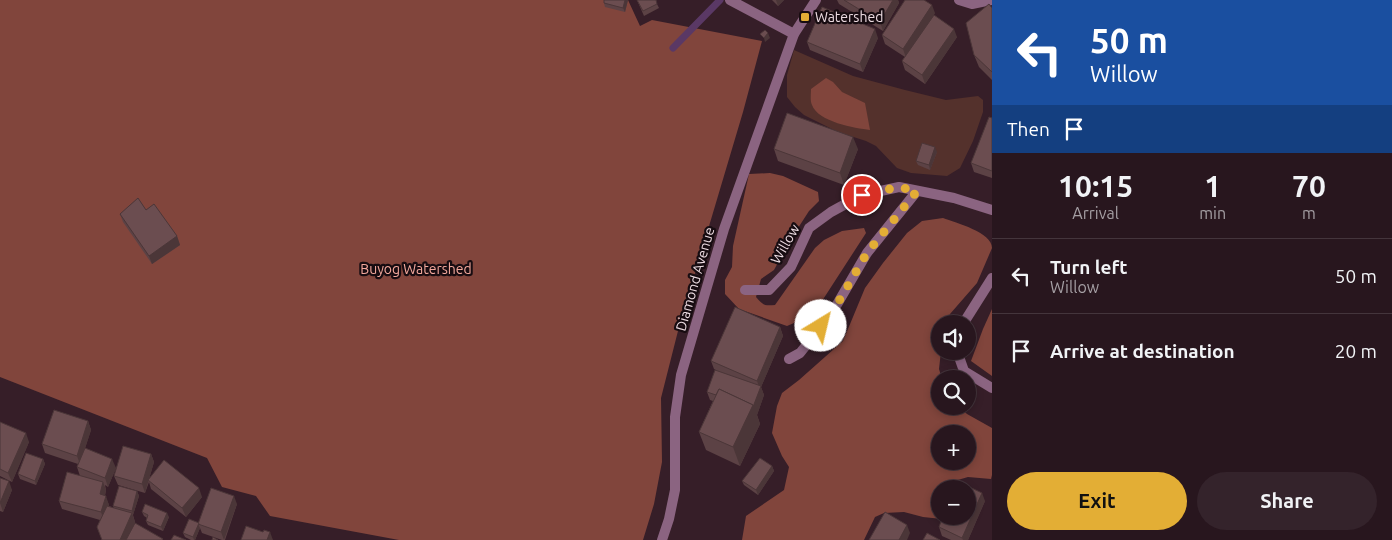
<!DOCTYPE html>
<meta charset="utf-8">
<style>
:root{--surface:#28161e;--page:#34232b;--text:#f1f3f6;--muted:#a59fa4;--line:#44353c;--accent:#e3ae35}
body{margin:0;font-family:Ubuntu,sans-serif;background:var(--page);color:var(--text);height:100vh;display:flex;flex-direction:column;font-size:19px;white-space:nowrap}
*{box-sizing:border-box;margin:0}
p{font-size:16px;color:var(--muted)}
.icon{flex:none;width:28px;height:28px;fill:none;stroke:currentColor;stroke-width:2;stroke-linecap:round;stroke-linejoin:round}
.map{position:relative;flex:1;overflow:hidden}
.sheet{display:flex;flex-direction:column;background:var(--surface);width:400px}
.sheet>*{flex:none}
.hud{background:#1a4fa0;color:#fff;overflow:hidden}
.buttons{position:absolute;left:931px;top:315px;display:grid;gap:10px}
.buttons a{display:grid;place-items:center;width:45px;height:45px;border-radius:50%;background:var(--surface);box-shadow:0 2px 8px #0003,0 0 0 1px var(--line);font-size:25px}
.pin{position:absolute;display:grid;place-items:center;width:42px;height:42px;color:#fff;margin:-21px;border:2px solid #fff;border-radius:50%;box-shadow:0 1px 5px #0007}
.me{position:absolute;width:55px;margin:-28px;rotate:36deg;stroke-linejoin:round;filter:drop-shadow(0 0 4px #0008)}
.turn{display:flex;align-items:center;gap:18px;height:105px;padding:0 15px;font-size:22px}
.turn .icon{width:65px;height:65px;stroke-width:2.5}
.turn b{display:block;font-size:35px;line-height:42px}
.then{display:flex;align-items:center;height:48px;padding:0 15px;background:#0003;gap:10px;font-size:19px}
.eta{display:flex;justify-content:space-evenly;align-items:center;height:85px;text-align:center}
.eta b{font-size:30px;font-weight:600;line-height:35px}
.primary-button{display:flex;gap:10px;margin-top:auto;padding:10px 15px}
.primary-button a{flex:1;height:58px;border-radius:30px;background:var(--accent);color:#111;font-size:20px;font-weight:600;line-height:58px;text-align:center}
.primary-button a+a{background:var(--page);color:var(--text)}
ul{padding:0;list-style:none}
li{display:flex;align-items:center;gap:15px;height:75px;padding:0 15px;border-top:1px solid var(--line)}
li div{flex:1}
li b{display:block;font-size:19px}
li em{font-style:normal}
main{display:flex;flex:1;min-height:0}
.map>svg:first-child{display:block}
</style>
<main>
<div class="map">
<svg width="992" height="540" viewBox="0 0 992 540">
<rect width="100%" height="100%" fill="#361e28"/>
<polygon fill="#54312c" points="794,50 853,76 905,90 946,100 978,96 983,100 983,112 973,141 960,168 947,176 911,173 897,168 876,146 866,141 838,132 804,115 795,107 787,97 787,75"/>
<g fill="#81453c" fill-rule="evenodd">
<polygon points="0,0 628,0 640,26 652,20 762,41 743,112 679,327 661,398 662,462 654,504 643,540 399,540 270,516 256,496 222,487 207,458 0,377"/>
<path d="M826,78L833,82L842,92L865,103L870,130C855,128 818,122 812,105C810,101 811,94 811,89Z"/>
<path d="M770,173L783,176L818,192L819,201L809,211L789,242L774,270L761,279L756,297C763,305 764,306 775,305L815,248L824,240L842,231L864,228L866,233L822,301C812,313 802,320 787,326L739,309L725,294V280L732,267L733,246L749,174Z"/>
<path d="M943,218C956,223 992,232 992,248L977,283L950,314L947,324H940L941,351L939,369L942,379H940V406H958L967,414L992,428V475L991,479L968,477L951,482L950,489H940V516H943L942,519L923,517L904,512L884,513L875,517L864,540H742L746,516L784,490L789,467L782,456L772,433L777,406L782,393L799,380L843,341L865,288L883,263L907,233L922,221ZM940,434H968V461H940Z"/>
<polygon points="992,309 992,376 971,361 983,329"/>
</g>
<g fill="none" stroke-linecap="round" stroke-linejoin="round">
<polyline stroke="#5a3865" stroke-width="7" points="673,48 720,0"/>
<g stroke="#8b6481" stroke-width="10">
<polyline points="730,0 794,34"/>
<polyline points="745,290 769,290 791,267 809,228 831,212 862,195 899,187 954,198 992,210"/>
<polyline points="963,324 992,278"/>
<polyline points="957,351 964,371 992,388"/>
<polyline points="789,359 800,353 832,313 867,253 917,191"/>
</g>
<g stroke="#8b6481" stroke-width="10">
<polyline points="959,0 972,4 992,0"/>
<polyline points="662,540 669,519 675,490 675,417 681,375 724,229 794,34 816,0"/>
</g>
</g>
<g fill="#5c4245">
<polygon points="604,0 628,0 625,12 605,7 604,3"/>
<polygon points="637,0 657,4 659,8 644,16"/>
<polygon points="772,0 784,0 778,6"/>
<polygon points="837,0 898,0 899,3 883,31 839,4"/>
<polygon points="992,8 992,80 979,67 974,55"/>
<polygon points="935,13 927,25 957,37 925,84 905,70 902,61 905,57 885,44 882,35"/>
<polygon points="878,38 863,72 810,50 807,42"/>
<polygon points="992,118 992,178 974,172 971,163"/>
<polygon points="774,149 858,149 844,185 778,161"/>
<polygon points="937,152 930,170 918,165 916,161"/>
<polygon points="146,210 177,236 180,245 152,264 123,222 120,214"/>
<polygon points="780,327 783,336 761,387 764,395 757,415 760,424 740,466 706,450 699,432 713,401 710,400 707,392 719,372 714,369 711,361"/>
<polygon points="88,421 91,430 85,448 116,468 108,487 105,485 106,490 105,496 109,505 109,506 114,508 113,506 137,491 139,496 133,515 135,522 131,531 163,539 163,540 102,540 97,527 100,520 62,509 59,501 80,476 77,467 78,464 45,453 42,444"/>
<polygon points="0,422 29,442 12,482 0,476"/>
<polygon points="151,454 154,462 149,479 202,497 186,517 151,489 149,482 145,493 118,485 114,476"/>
<polygon points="43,459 45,464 36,485 20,479 18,474"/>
<polygon points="772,466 774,471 758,495 744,485 742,481"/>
<polygon points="0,478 12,490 3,512 0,511"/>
<polygon points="985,501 968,540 951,540 942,536 939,527"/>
<polygon points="237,504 225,540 222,540 202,533 200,528 195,540 191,540 185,537 183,533 199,523"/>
<polygon points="142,512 169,517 163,531 148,525 146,521 147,518 144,516"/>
</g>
<g fill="#4b3638">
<polygon points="625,0 628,0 625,12 623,8"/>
<polygon points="776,0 784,0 778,6"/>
<polygon points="893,0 898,0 899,3 883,31 880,22"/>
<polygon points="932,5 935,13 906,58 903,49"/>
<polygon points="875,29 878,38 863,72 860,64"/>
<polygon points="954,29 957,37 925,84 922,75"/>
<polygon points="768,33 770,38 765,42 764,38"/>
<polygon points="853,137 858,149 844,185 840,173"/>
<polygon points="935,147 937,152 930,170 929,165"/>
<polygon points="177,236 180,245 152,264 149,256"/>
<polygon points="780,327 783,336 761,387 764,395 757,415 760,424 740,466 733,447 760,389 757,381"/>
<polygon points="88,421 91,430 80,464 77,456"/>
<polygon points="26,433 29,442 12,482 8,473"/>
<polygon points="151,454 154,462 145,493 142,484"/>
<polygon points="43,459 45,464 36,485 35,481"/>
<polygon points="112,459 116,468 108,487 105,478"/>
<polygon points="772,466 774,471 758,495 756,490"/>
<polygon points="9,481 12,490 3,512 0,503"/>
<polygon points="103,482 106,490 103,503 100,494"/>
<polygon points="199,488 202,497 186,517 182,508"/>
<polygon points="137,491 139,496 133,515 132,511"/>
<polygon points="982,493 985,501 968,540 963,540 962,538"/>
<polygon points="106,496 109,505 104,521 101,512"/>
<polygon points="234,496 237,504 224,540 221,532"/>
<polygon points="132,513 135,522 127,540 120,540"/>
<polygon points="167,513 169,517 163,531 161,527"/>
<polygon points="198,524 200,528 195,540 194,540 193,537"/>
<polygon points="907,525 910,533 907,540 899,540"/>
<polygon points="270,532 273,540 267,540"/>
</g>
<g fill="#6b4d50" stroke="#4b3638">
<polygon points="604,0 625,0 623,8 604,3"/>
<polygon points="637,0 656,0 657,4 643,11"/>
<polygon points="844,0 893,0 880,22"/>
<polygon points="905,0 924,0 932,5 903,49 882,35"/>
<polygon points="989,4 992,8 992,72 974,55 966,23"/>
<polygon points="822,7 875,29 860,64 807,42"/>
<polygon points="934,15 954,29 922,75 902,61"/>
<polygon points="765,30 768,33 764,38 760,34"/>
<polygon points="787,113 853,137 840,173 774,149"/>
<polygon points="989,117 992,118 992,171 971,163"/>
<polygon points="922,143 935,147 929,165 916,161"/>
<polygon points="138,198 146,210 154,204 177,236 149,256 120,214"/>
<polygon points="735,307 780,327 757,381 711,361"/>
<polygon points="715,370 761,386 753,407 753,405 719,389 716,395 707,392"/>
<polygon points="719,389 753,405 733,447 699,432"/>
<polygon points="54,410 88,421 77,456 42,444"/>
<polygon points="0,422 26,433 8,473 0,469"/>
<polygon points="123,446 151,454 142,484 114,476"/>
<polygon points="85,448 112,459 105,478 77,467"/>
<polygon points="26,453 43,459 35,481 18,474"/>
<polygon points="760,458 772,466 756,490 742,481"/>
<polygon points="164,460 199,488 182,508 148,480"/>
<polygon points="67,472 103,482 100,494 106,496 101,512 59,501"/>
<polygon points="0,478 9,481 0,503"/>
<polygon points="959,482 982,493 962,538 939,527 943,516 968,516 968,489 956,489"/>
<polygon points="119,486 137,491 132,511 113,506"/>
<polygon points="211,488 234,496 221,532 198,524"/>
<polygon points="145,504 167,513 161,527 146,521 148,515 142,512"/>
<polygon points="107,506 132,513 120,540 102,540 97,527"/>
<polygon points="885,512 907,525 899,540 869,540"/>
<polygon points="189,519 199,523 193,537 183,533"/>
<polygon points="135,523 163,539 162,540 126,540"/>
<polygon points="246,526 263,532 264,530 270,532 267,540 241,540"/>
<polygon points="927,533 940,540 923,540"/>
<polygon points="174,535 186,540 171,540"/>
<polygon points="213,537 218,540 212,540"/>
</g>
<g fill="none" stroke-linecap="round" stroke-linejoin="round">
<polyline stroke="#e3ae35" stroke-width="9" stroke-dasharray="0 16.2" points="821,326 832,313 867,253 917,191 899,187 862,195"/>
</g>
<rect fill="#e3ae35" stroke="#170c11" stroke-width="2" x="800" y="12" width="10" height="10" rx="2.5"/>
<g text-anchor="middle" stroke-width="4.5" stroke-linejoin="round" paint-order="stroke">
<g font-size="14" fill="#eddce2" stroke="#170c11" text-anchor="start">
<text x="815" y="22">Watershed</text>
</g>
<g font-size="14" fill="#eddce2" stroke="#170c11">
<text transform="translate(785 244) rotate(-60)" y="5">Willow</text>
<text transform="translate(695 279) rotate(-74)" y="5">Diamond Avenue</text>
</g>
<g font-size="14" fill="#f4a99d" stroke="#170c11">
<text x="416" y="274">Buyog Watershed</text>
</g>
</g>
</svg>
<div class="buttons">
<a><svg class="icon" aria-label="sound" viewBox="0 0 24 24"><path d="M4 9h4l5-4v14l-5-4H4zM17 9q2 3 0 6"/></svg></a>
<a><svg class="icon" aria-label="search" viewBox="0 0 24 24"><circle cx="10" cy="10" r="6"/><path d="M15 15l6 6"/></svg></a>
<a>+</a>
<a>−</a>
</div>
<div class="pin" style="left:862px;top:195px;background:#d93025"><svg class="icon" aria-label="arrive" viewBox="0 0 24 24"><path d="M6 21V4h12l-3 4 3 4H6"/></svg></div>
<svg class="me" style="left:821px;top:326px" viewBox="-20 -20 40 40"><circle r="19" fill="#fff"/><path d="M0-13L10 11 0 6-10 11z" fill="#e3ae35"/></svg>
</div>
<section class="sheet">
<div class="hud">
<div class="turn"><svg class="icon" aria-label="left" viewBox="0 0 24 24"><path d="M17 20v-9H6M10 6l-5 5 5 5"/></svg><div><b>50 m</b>Willow</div></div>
<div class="then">Then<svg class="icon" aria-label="arrive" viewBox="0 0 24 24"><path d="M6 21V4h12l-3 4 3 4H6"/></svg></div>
</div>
<div class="eta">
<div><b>10:15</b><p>Arrival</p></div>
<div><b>1</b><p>min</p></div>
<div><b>70</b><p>m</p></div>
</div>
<ul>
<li><svg class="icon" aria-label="left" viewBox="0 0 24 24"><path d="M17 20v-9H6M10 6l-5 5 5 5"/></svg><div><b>Turn left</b><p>Willow</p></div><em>50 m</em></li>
<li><svg class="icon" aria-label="arrive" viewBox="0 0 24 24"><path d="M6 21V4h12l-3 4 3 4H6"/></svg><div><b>Arrive at destination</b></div><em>20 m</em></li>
</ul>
<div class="primary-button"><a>Exit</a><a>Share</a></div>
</section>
</main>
